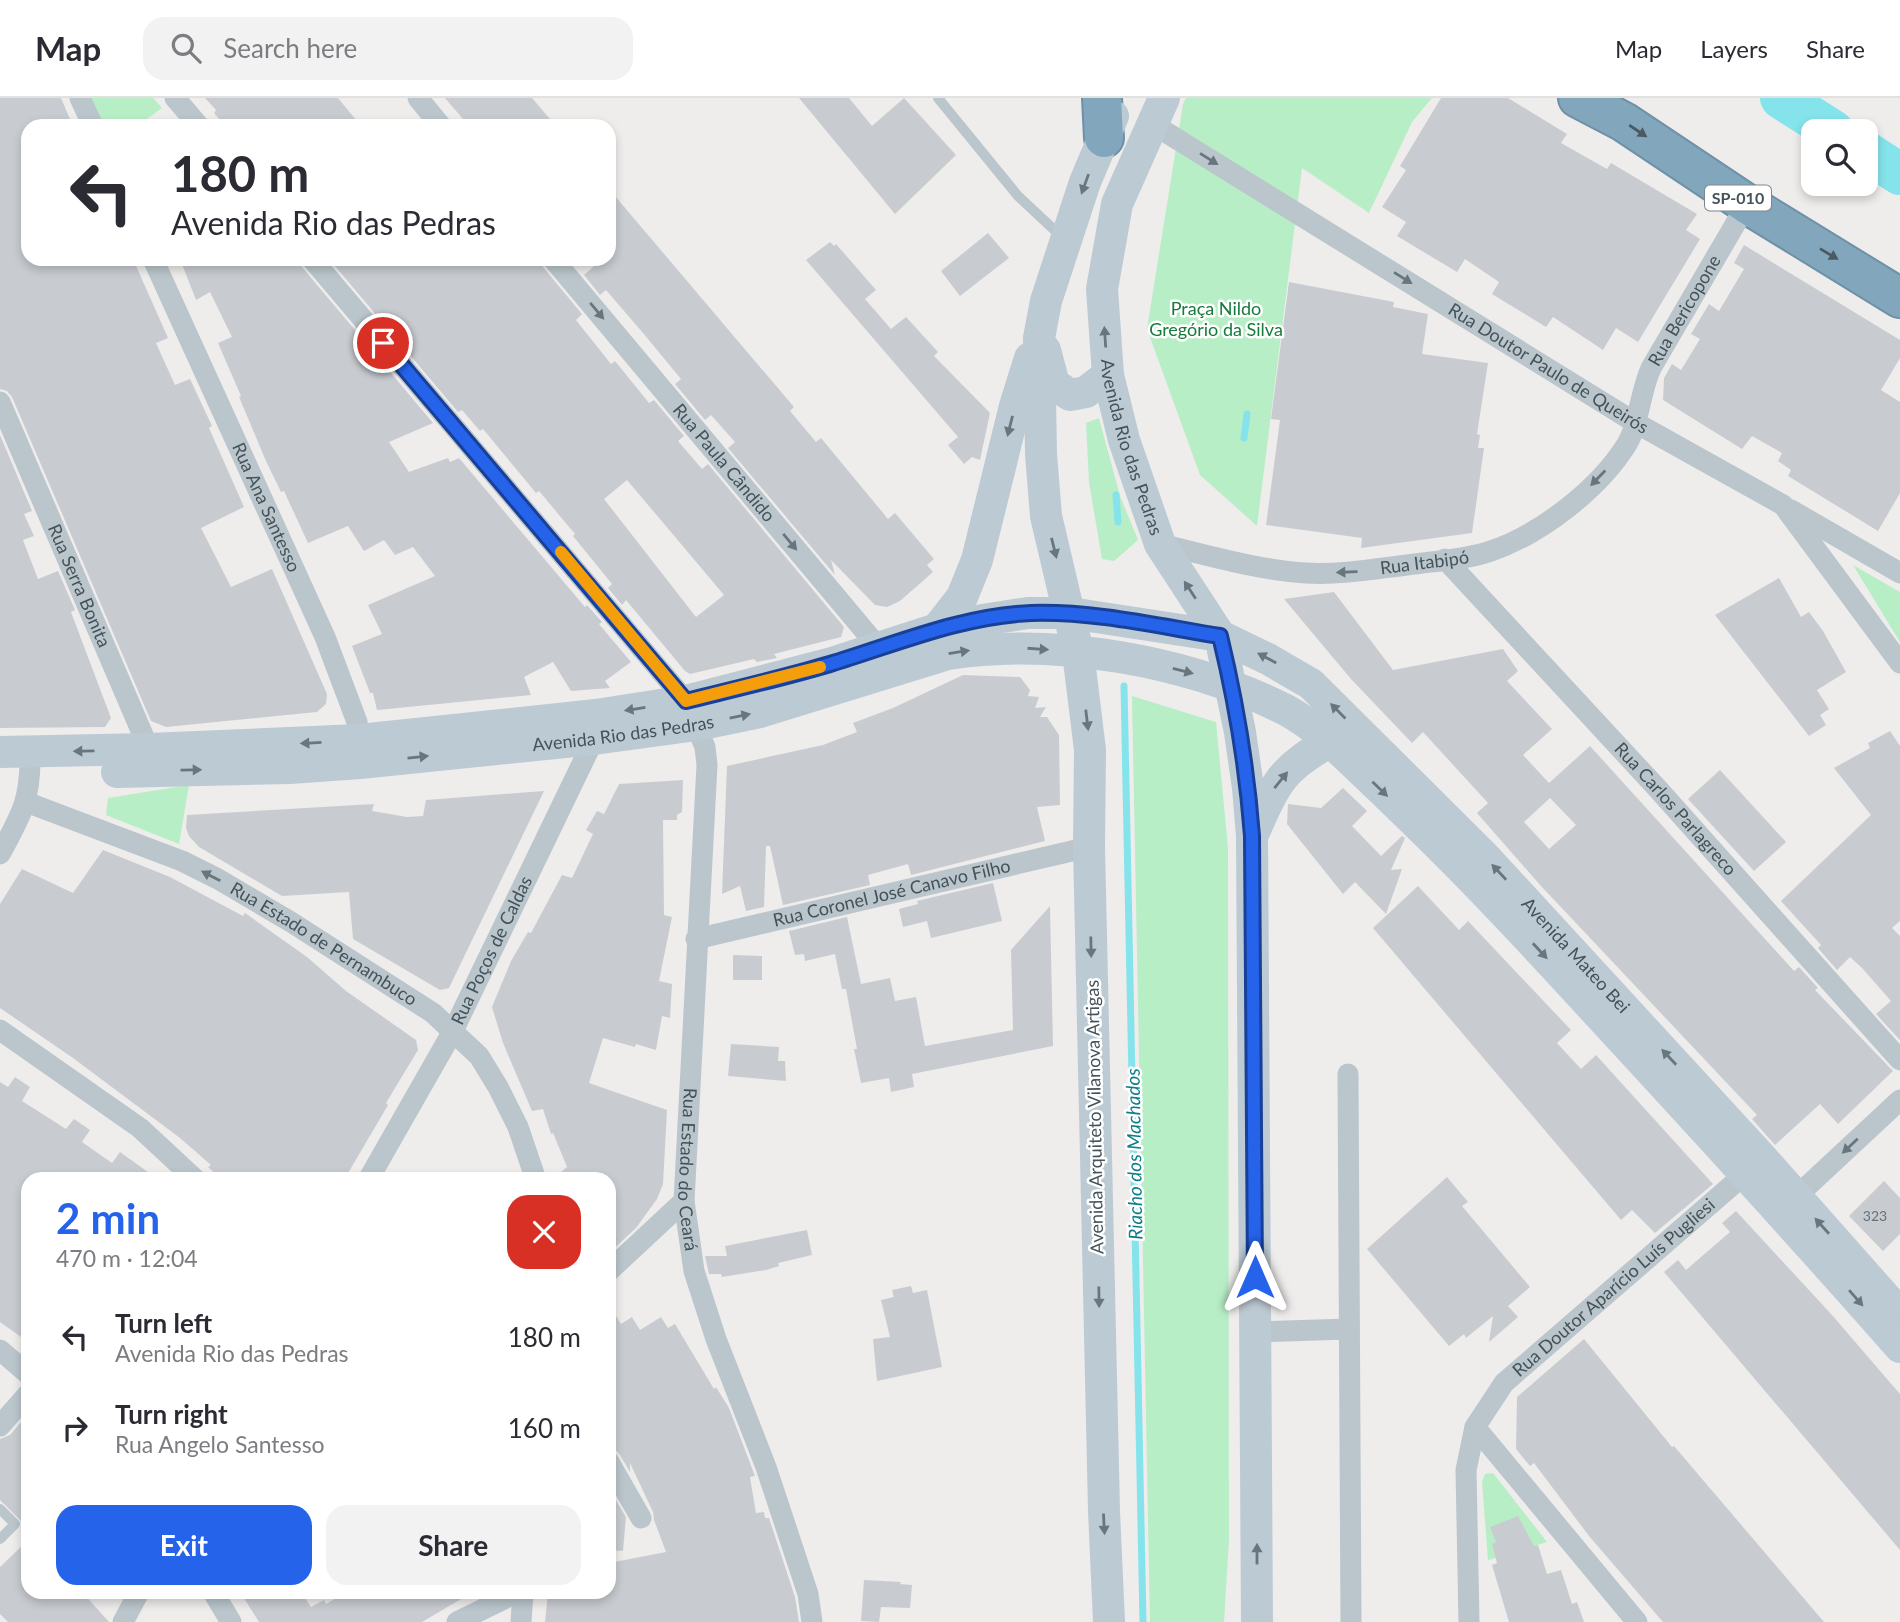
<!DOCTYPE html>
<meta charset="utf-8">
<style>
:root{--surface:#fff;--page:#f2f2f3;--text:#2b2b33;--muted:#7c7c81;--line:#e1e1e2;--accent:#2563eb}
body{margin:0;font-family:Lato,sans-serif;background:var(--page);color:var(--text);height:100vh;display:flex;flex-direction:column;font-size:26px;white-space:nowrap}
*{box-sizing:border-box;margin:0}
p{font-size:23px;color:var(--muted)}
.icon{flex:none;width:38px;height:38px;fill:none;stroke:currentColor;stroke-width:2;stroke-linecap:round;stroke-linejoin:round}
.map{position:relative;flex:1;overflow:hidden}
.details{position:absolute;left:21px;top:1074px;width:595px;height:427px;display:flex;flex-direction:column;background:var(--surface);border-radius:21px;box-shadow:0 4px 10px #0003}
.details>*{flex:none}
.guide{position:absolute;left:21px;top:21px;width:595px;height:147px;border-radius:21px;box-shadow:0 4px 10px #0003;background:#fff;color:var(--text);overflow:hidden}
.fabs{position:absolute;left:1801px;top:21px;display:grid;gap:14px}
.fabs a{display:grid;place-items:center;width:77px;height:77px;border-radius:14px;background:var(--surface);box-shadow:0 4px 10px #0003;font-size:35px}
.pin{position:absolute;display:grid;place-items:center;width:60px;height:60px;color:#fff;margin:-30px;border:4px solid #fff;border-radius:50%;box-shadow:0 2px 7px #0007}
.me{position:absolute;width:77px;margin:-38px;rotate:0deg;stroke-linejoin:round;filter:drop-shadow(0 0 5px #0008)}
.turn{display:flex;align-items:center;gap:24px;height:147px;padding:0 35px;font-size:32px}
.turn .icon{width:91px;height:91px;stroke-width:2.5}
.turn b{display:block;font-size:49px;line-height:60px}
.round{display:grid;place-items:center;flex:none;width:74px;height:74px;border-radius:21px;background:var(--page)}
.headline{display:flex;align-items:center;justify-content:space-between;height:119px;padding:0 35px}
h1{font-size:42px;font-weight:700;line-height:52px;color:var(--accent)}
.cta{display:flex;gap:14px;margin-top:auto;padding:14px 35px}
.cta a{flex:1;height:80px;border-radius:21px;background:var(--accent);color:#fff;font-size:28px;font-weight:700;line-height:80px;text-align:center}
.cta a+a{background:var(--page);color:var(--text)}
ul{padding:0;list-style:none}
li{display:flex;align-items:center;gap:21px;height:91px;padding:0 35px}
li div{flex:1}
li b{display:block;font-size:26px}
li em{font-style:normal}
header{display:flex;align-items:center;gap:42px;box-sizing:border-box;height:98px;padding:0 35px;background:var(--surface);border-bottom:2px solid var(--line)}
header strong{font-size:33px}
nav{display:flex;gap:38px;margin-inline-start:auto;font-size:24px}
.search{width:490px;height:63px;background:var(--page);display:flex;align-items:center;gap:18px;box-sizing:border-box;padding:0 24px;border-radius:21px;color:var(--muted);font-size:26px}
.map>svg:first-child{display:block}
</style>
<header>
<strong>Map</strong>
<div class="search"><svg class="icon" aria-label="search" viewBox="0 0 24 24"><circle cx="10" cy="10" r="6"/><path d="M15 15l6 6"/></svg>Search here</div>
<nav><a>Map</a><a>Layers</a><a>Share</a></nav>
</header>
<div class="map">
<svg width="1900" height="1524" viewBox="0 0 1900 1524">
<rect width="100%" height="100%" fill="#efecec"/>
<g fill="#b8eec6">
<polygon points="89,0 153,0 162,10 137,28 101,28"/>
<polygon points="1186,0 1432,0 1412,24 1369,115 1302,70 1257,428 1200,377 1147,231 1183,6"/>
<polygon points="1099,320 1120,398 1138,442 1114,463 1102,461 1089,384 1086,325"/>
<polygon points="1853,467 1900,494 1900,544"/>
<polygon points="1132,598 1216,624 1228,750 1229,1442 1224,1524 1150,1524"/>
<polygon points="189,687 179,746 106,717 108,700"/>
<polygon points="1493,1375 1547,1444 1488,1462 1482,1384 1485,1376"/>
</g>
<g fill="none" stroke-linecap="round" stroke-linejoin="round">
<g stroke="#85e3ec" stroke-width="7">
<polyline points="1244,340 1247,316"/>
<polyline points="1116,397 1118,424"/>
<polyline points="1124,588 1143,1524"/>
</g>
<g stroke="#85e3ec" stroke-width="42">
<polyline points="1781,0 1833,33"/>
<polyline points="1866,54 1900,76"/>
</g>
</g>
<g fill="#c8ccd1" fill-rule="evenodd">
<polygon points="0,0 61,0 73,28 28,28 28,161 133,161 168,240 156,245 175,287 190,281 212,328 209,330 244,409 201,430 231,489 272,471 327,596 326,606 317,614 166,629 151,623 12,299 7,293 0,291"/>
<polygon points="205,0 338,0 361,28 225,28 214,15 216,12"/>
<polygon points="445,0 532,0 556,28 469,28"/>
<polygon points="799,0 849,0 872,28 904,0 956,57 895,116"/>
<polygon points="1441,0 1508,0 1567,36 1561,45 1607,71 1611,65 1697,116 1686,132 1700,141 1638,244 1616,230 1603,252 1553,219 1546,229 1492,196 1499,184 1465,161 1457,174 1397,138 1406,124 1382,109 1406,72 1400,68"/>
<polygon points="609,91 794,309 790,313 816,344 821,340 888,421 895,415 934,461 927,467 933,474 900,503 887,509 875,507 831,462 835,477 728,350 735,344 711,317 705,322 675,286 681,281 643,235 606,192 600,197 584,177 602,161 609,161"/>
<polygon points="988,135 1009,160 960,198 941,173"/>
<polygon points="830,144 834,148 836,146 876,192 865,201 891,231 906,219 938,254 934,258 990,315 980,362 972,359 964,366 948,347 958,339 806,162"/>
<polygon points="1744,147 1900,242 1900,260 1881,292 1900,304 1900,395 1878,433 1788,378 1791,372 1778,363 1782,355 1752,338 1742,351 1663,302 1664,280 1672,266 1681,272 1700,241 1691,236 1709,206 1719,213 1744,171 1734,165"/>
<polygon points="180,161 299,161 302,169 433,325 389,344 409,374 448,360 450,364 459,360 585,509 587,507 602,524 599,526 631,564 605,583 610,590 571,593 553,564 524,579 531,597 377,612 373,595 370,595 352,548 382,536 368,507 435,478 413,449 395,457 384,442 364,453 348,428 308,445 284,393 281,394 266,363 239,299 241,298 218,245 232,239 210,194 196,202"/>
<path d="M329,161H540L543,169L582,216L576,222L611,266L615,263L649,305L654,302L684,338L678,343L702,371L708,366L844,529L841,539L774,556L777,560L757,564L754,561L690,576L685,573L626,502L622,507L608,490L612,486L573,438L575,436L539,393L536,395L483,331L480,333L462,312L458,314ZM627,382L724,497L696,519L604,401Z"/>
<polygon points="1289,184 1394,204 1393,209 1428,216 1422,256 1488,265 1477,336 1480,337 1478,350 1484,350 1472,435 1361,450 1362,440 1266,427 1280,322 1271,321"/>
<polygon points="0,337 32,413 24,416 34,438 23,442 38,481 58,473 75,512 71,514 111,620 105,629 0,630"/>
<polygon points="1779,480 1801,519 1809,514 1823,533 1846,574 1817,592 1829,611 1820,617 1826,627 1809,638 1715,517"/>
<path d="M1334,494L1393,572L1503,551L1518,573L1507,583L1552,631L1523,657L1549,685L1590,648L1794,873L1799,869L1818,890L1815,892L1893,973L1838,1026L1820,1006L1775,1047L1752,1021L1757,1017L1541,788L1477,715L1488,705L1423,634L1412,645L1351,581L1284,501ZM1550,700L1576,727L1549,751L1524,724Z"/>
<polygon points="963,577 1020,579 1030,592 1028,598 1039,599 1035,610 1046,609 1040,619 1047,619 1059,637 1060,707 1037,709 1045,743 911,777 908,766 868,777 870,787 783,807 770,748 766,748 764,809 746,813 740,788 722,796 727,668 823,647 857,634 853,625 893,610"/>
<polygon points="1890,633 1900,648 1900,823 1892,830 1900,838 1900,942 1876,916 1891,903 1862,870 1850,859 1837,872 1818,850 1821,847 1781,803 1871,717 1834,670 1870,650 1868,645"/>
<polygon points="1720,672 1786,744 1754,773 1688,701"/>
<polygon points="683,682 682,714 677,717 677,722 663,722 664,817 672,819 659,883 672,886 670,920 662,918 656,952 636,946 635,949 603,940 589,985 667,1012 663,1086 657,1101 636,1130 609,1155 609,1082 551,1082 567,1069 553,1035 551,1036 543,1011 532,1013 503,945 492,909 511,863 528,834 531,835 562,777 572,780 593,736 586,732 597,713 604,716 619,686"/>
<polygon points="1343,690 1367,713 1352,728 1381,758 1402,738 1405,740 1391,772 1402,771 1386,816 1355,784 1343,796 1287,726 1288,706 1321,710"/>
<polygon points="544,693 449,890 440,892 353,841 349,794 282,798 199,749 189,738 186,730 187,717 374,706 372,713 407,719 423,718 426,702"/>
<polygon points="103,752 170,779 243,818 245,815 307,859 346,893 416,942 418,952 386,1005 388,1007 344,1082 222,1082 208,1069 211,1067 180,1040 73,960 0,910 0,806 22,771 73,795"/>
<polygon points="993,785 1002,823 931,840 927,823 903,829 899,811 918,806 917,803"/>
<polygon points="1418,788 1459,832 1468,823 1571,932 1557,945 1581,971 1596,957 1713,1086 1655,1135 1632,1112 1621,1122 1373,830"/>
<polygon points="1050,808 1053,948 912,976 914,989 891,994 889,980 861,985 854,951 857,951 846,891 842,891 835,856 805,863 804,856 795,857 789,833 847,819 861,886 890,880 895,903 916,899 925,948 1013,932 1011,852"/>
<polygon points="733,857 762,858 762,882 733,882"/>
<polygon points="731,946 779,949 778,963 785,963 786,983 728,978"/>
<polygon points="15,979 30,989 22,1003 66,1031 74,1021 90,1032 82,1044 112,1065 120,1054 159,1082 28,1082 28,1244 0,1224 0,984 8,989"/>
<polygon points="1447,1079 1468,1104 1462,1108 1530,1189 1508,1208 1518,1219 1489,1244 1493,1218 1466,1240 1464,1236 1449,1248 1367,1151"/>
<polygon points="1884,1083 1900,1100 1900,1136 1883,1153 1849,1118"/>
<polygon points="1736,1113 1832,1217 1900,1296 1900,1452 1664,1174 1678,1162 1686,1172 1730,1134 1722,1125"/>
<polygon points="807,1132 812,1157 778,1165 779,1168 766,1172 722,1179 721,1176 709,1176 705,1158 727,1158 725,1148"/>
<polygon points="911,1188 913,1195 927,1192 942,1269 877,1283 873,1241 890,1239 881,1202 894,1199 892,1192"/>
<polygon points="609,1207 621,1226 632,1219 640,1232 661,1219 668,1230 675,1226 714,1291 716,1289 729,1310 755,1378 750,1379 756,1415 764,1414 765,1420 769,1420 795,1499 799,1524 545,1524 548,1494 609,1494 609,1465 666,1454 654,1422 653,1414 630,1365 630,1374 620,1357 609,1344"/>
<polygon points="1584,1241 1672,1349 1674,1348 1824,1524 1663,1524 1589,1438 1534,1365 1530,1368 1516,1351 1517,1299"/>
<polygon points="28,1316 28,1430 0,1402 0,1341 10,1337"/>
<polygon points="609,1391 626,1419 623,1453 609,1452"/>
<polygon points="1518,1418 1534,1448 1538,1447 1547,1476 1561,1472 1572,1506 1577,1504 1584,1524 1509,1524 1492,1467 1497,1465 1492,1446 1496,1444 1490,1429"/>
<polygon points="28,1442 28,1494 82,1494 109,1524 8,1524 0,1516 0,1469"/>
<polygon points="864,1482 901,1484 900,1486 912,1487 910,1510 881,1509 879,1524 861,1523"/>
<polygon points="240,1494 301,1494 311,1509 324,1502 326,1506 347,1494 473,1494 422,1524 259,1524"/>
</g>
<g fill="none" stroke-linecap="round" stroke-linejoin="round">
<g stroke="#6e91a8" stroke-width="42">
<g id="highway">
<polyline points="1102,0 1104,40"/>
<polyline points="1578,0 1624,24 1747,106 1900,200"/>
</g>
</g>
<g stroke="#bac6cc" stroke-width="10">
<polyline points="938,0 1018,98 1064,141"/>
<polyline points="0,1411 15,1426 0,1441"/>
</g>
<g stroke="#bac6cc" stroke-width="21">
<polyline points="80,0 93,28"/>
<polyline points="175,0 199,28"/>
<polyline points="418,0 441,28"/>
<path id="s1" d="M1151,25L1636,325L1783,407L1900,565"/>
<path id="s2" d="M153,161L325,539L357,624L360,652"/>
<path id="s3" d="M312,161L686,603L705,649L707,667L684,1103L694,1173L716,1241L766,1369L808,1496L812,1524"/>
<path id="s4" d="M553,161L879,550L884,561"/>
<path id="s5" d="M0,304L149,651V661"/>
<polyline points="1791,412 1900,475"/>
<path id="s6" d="M1160,446C1208,457 1257,472 1306,475C1340,477 1374,471 1407,467C1434,463 1465,462 1491,453C1541,436 1599,391 1627,346C1639,326 1640,294 1651,270L1747,106"/>
<path id="s7" d="M1445,461L1657,690L1900,962"/>
<path id="s8" d="M26,704L182,763L218,781L291,824L433,915L479,958L498,989L518,1029L536,1082"/>
<path d="M0,756C22,716 31,701 30,654"/>
<path id="s9" d="M696,841L1089,749"/>
<polyline points="0,932 140,1030 196,1082"/>
<polyline points="1348,976 1351,1524"/>
<path id="s10" d="M368,1082L453,933L594,641L595,631"/>
<polyline points="1786,1108 1900,1002"/>
<polyline points="609,1173 684,1103"/>
<polyline points="1256,1234 1349,1231"/>
<polyline points="0,1252 28,1276"/>
<polyline points="0,1328 28,1296"/>
<polyline points="1475,1329 1637,1524"/>
<polyline points="609,1364 641,1420"/>
<polyline points="213,1494 231,1524"/>
<polyline points="123,1524 139,1494"/>
<polyline points="457,1524 518,1494"/>
<polyline points="521,1524 523,1494"/>
<path id="s11" d="M1469,1524L1466,1372L1475,1329L1504,1285L1753,1069"/>
</g>
<g stroke="#bccad4" stroke-width="32">
<path id="s12" d="M1164,0L1117,106L1102,191L1108,277L1124,342L1160,446L1220,538L1240,634L1248,690L1252,738L1257,1524"/>
<polyline points="1045,252 1054,286 1070,297 1086,294 1108,277"/>
<polyline points="937,531 962,499 977,462 1015,308 1030,260"/>
<path id="s13" d="M0,654L149,651L359,642L596,617L686,603L832,565L937,531L976,523L1028,515H1070L1220,538L1268,561L1311,586L1485,759L1762,1060L1900,1216"/>
<path id="s14" d="M117,674L290,670L360,665L594,641L697,627L760,614L948,556C1056,539 1189,563 1286,612C1317,629 1342,654 1367,678C1391,701 1415,724 1438,747C1499,807 1556,870 1613,932C1710,1037 1806,1142 1900,1249"/>
<path d="M1254,734C1277,683 1281,671 1331,643"/>
<polyline points="1109,1524 1104,1413 1089,749 1090,652 1078,554 1046,418 1041,356 1039,240 1046,203 1085,84 1113,18"/>
</g>
<use href="#highway" stroke="#82a6bc" stroke-width="38"/>
</g>
<defs><path id="oneway-solid" d="M-6-.8H1V-3.2L6.5 0L1 3.2V.8H-6Z" transform="scale(1.75)"/></defs>
<g fill="#4a5a63">
<use href="#oneway-solid" transform="translate(1638 33) rotate(34)"/>
<use href="#oneway-solid" transform="translate(1829 156) rotate(31)"/>
</g>
<g fill="#67757c">
<use href="#oneway-solid" transform="translate(1209 61) rotate(32)"/>
<use href="#oneway-solid" transform="translate(1403 180) rotate(32)"/>
<use href="#oneway-solid" transform="translate(597 213) rotate(50)"/>
<use href="#oneway-solid" transform="translate(1598 380) rotate(134)"/>
<use href="#oneway-solid" transform="translate(790 444) rotate(50)"/>
<use href="#oneway-solid" transform="translate(1347 474) rotate(178)"/>
<use href="#oneway-solid" transform="translate(211 778) rotate(-153)"/>
<use href="#oneway-solid" transform="translate(1850 1048) rotate(137)"/>
</g>
<g fill="#68767e">
<use href="#oneway-solid" transform="translate(1085 86) rotate(110)"/>
<use href="#oneway-solid" transform="translate(1105 239) rotate(-94)"/>
<use href="#oneway-solid" transform="translate(1010 328) rotate(104)"/>
<use href="#oneway-solid" transform="translate(1054 450) rotate(76)"/>
<use href="#oneway-solid" transform="translate(1190 492) rotate(-123)"/>
<use href="#oneway-solid" transform="translate(1038 551) rotate(4)"/>
<use href="#oneway-solid" transform="translate(959 554) rotate(-9)"/>
<use href="#oneway-solid" transform="translate(1267 560) rotate(-152)"/>
<use href="#oneway-solid" transform="translate(1183 573) rotate(14)"/>
<use href="#oneway-solid" transform="translate(635 611) rotate(171)"/>
<use href="#oneway-solid" transform="translate(1338 613) rotate(-135)"/>
<use href="#oneway-solid" transform="translate(740 618) rotate(-11)"/>
<use href="#oneway-solid" transform="translate(1087 622) rotate(83)"/>
<use href="#oneway-solid" transform="translate(311 645) rotate(177)"/>
<use href="#oneway-solid" transform="translate(84 653) rotate(179)"/>
<use href="#oneway-solid" transform="translate(418 659) rotate(-6)"/>
<use href="#oneway-solid" transform="translate(191 672) rotate(-1)"/>
<use href="#oneway-solid" transform="translate(1281 682) rotate(-51)"/>
<use href="#oneway-solid" transform="translate(1380 691) rotate(44)"/>
<use href="#oneway-solid" transform="translate(1499 774) rotate(-133)"/>
<use href="#oneway-solid" transform="translate(1091 849) rotate(89)"/>
<use href="#oneway-solid" transform="translate(1540 853) rotate(47)"/>
<use href="#oneway-solid" transform="translate(1669 959) rotate(-133)"/>
<use href="#oneway-solid" transform="translate(1822 1128) rotate(-132)"/>
<use href="#oneway-solid" transform="translate(1099 1199) rotate(89)"/>
<use href="#oneway-solid" transform="translate(1856 1200) rotate(49)"/>
<use href="#oneway-solid" transform="translate(1104 1426) rotate(87)"/>
<use href="#oneway-solid" transform="translate(1257 1456) rotate(-90)"/>
</g>
<g fill="none" stroke-linecap="round" stroke-linejoin="round">
<g stroke="#184099" stroke-width="18">
<path id="route" d="M383,245L686,603C735,591 783,580 830,566C896,546 961,518 1031,515C1094,513 1158,528 1220,538C1236,604 1247,671 1252,738L1255,1179"/>
</g>
<use href="#route" stroke="#2563eb" stroke-width="12"/>
<polyline stroke="#f59e0b" stroke-width="12" points="561,454 686,603 820,569"/>
</g>
<g text-anchor="middle" stroke-width="5" stroke-linejoin="round" paint-order="stroke">
<g font-size="14" fill="#657077">
<text x="1875" y="1123">323</text>
</g>
<rect fill="#fff" stroke="#7c868b" stroke-width="2" x="1705" y="87.5" width="66" height="25" rx="5"/>
<g font-size="16" font-weight="bold" fill="#445259">
<text x="1738" y="106">SP-010</text>
</g>
<g font-size="18" fill="#167a3b" stroke="#fff">
<text x="1216" y="217">Praça Nildo<tspan x="1216" dy="21">Gregório da Silva</tspan></text>
</g>
<g font-size="18" fill="#445259" stroke="#fff">
<text dy="6" stroke="none"><textPath href="#s6" startOffset="658">Rua Bericopone</textPath></text>
<text dy="6" stroke="none"><textPath href="#s1" startOffset="467">Rua Doutor Paulo de Queirós</textPath></text>
<text dy="6" stroke="none"><textPath href="#s12" startOffset="364">Avenida Rio das Pedras</textPath></text>
<text dy="6" stroke="none"><textPath href="#s4" startOffset="266">Rua Paula Cândido</textPath></text>
<text dy="6" stroke="none"><textPath href="#s2" startOffset="273">Rua Ana Santesso</textPath></text>
<text dy="6" stroke="none"><textPath href="#s6" startOffset="268">Rua Itabipó</textPath></text>
<text dy="6" stroke="none"><textPath href="#s5" startOffset="200">Rua Serra Bonita</textPath></text>
<text dy="6" stroke="none"><textPath href="#s14" startOffset="508">Avenida Rio das Pedras</textPath></text>
<text dy="6" stroke="none"><textPath href="#s7" startOffset="340">Rua Carlos Parlagreco</textPath></text>
<text dy="6" stroke="none"><textPath href="#s9" startOffset="201">Rua Coronel José Canavo Filho</textPath></text>
<text dy="6" stroke="none"><textPath href="#s8" startOffset="331">Rua Estado de Pernambuco</textPath></text>
<text dy="6" stroke="none"><textPath href="#s10" startOffset="261">Rua Poços de Caldas</textPath></text>
<text dy="6" stroke="none"><textPath href="#s13" startOffset="1718">Avenida Mateo Bei</textPath></text>
<text transform="translate(1095 1019) rotate(-91)" y="6">Avenida Arquiteto Vilanova Artigas</text>
<text dy="6" stroke="none"><textPath href="#s3" startOffset="1052">Rua Estado do Ceará</textPath></text>
<text dy="6" stroke="none"><textPath href="#s11" startOffset="394">Rua Doutor Aparício Luís Pugliesi</textPath></text>
</g>
<g font-size="19" font-style="italic" fill="#0c7e87" stroke="#fff">
<text transform="translate(1134 1056) rotate(-91)" y="7">Riacho dos Machados</text>
</g>
</g>
</svg>
<div class="fabs">
<a><svg class="icon" aria-label="search" viewBox="0 0 24 24"><circle cx="10" cy="10" r="6"/><path d="M15 15l6 6"/></svg></a>
</div>
<div class="pin" style="left:383px;top:245px;background:#d93025"><svg class="icon" aria-label="arrive" viewBox="0 0 24 24"><path d="M6 21V4h12l-3 4 3 4H6"/></svg></div>
<svg class="me" style="left:1255px;top:1179px" viewBox="-20 -20 40 40"><path d="M0-17L14 15 0 8-14 15z" fill="#2563eb" stroke="#fff" stroke-width="4"/></svg>
<div class="guide">
<div class="turn"><svg class="icon" aria-label="left" viewBox="0 0 24 24"><path d="M17 20v-9H6M10 6l-5 5 5 5"/></svg><div><b>180 m</b>Avenida Rio das Pedras</div></div>
</div>
<section class="details">
<div class="headline"><div><h1>2 min</h1><p>470 m · 12:04</p></div><a class="round" style="background:#d93025;color:#fff"><svg class="icon" aria-label="close" viewBox="0 0 24 24"><path d="M6 6l12 12M18 6L6 18"/></svg></a></div>
<ul>
<li><svg class="icon" aria-label="left" viewBox="0 0 24 24"><path d="M17 20v-9H6M10 6l-5 5 5 5"/></svg><div><b>Turn left</b><p>Avenida Rio das Pedras</p></div><em>180 m</em></li>
<li><svg class="icon" aria-label="right" viewBox="0 0 24 24"><path d="M7 20v-9h11M14 6l5 5-5 5"/></svg><div><b>Turn right</b><p>Rua Angelo Santesso</p></div><em>160 m</em></li>
</ul>
<div class="cta"><a>Exit</a><a>Share</a></div>
</section>
</div>
